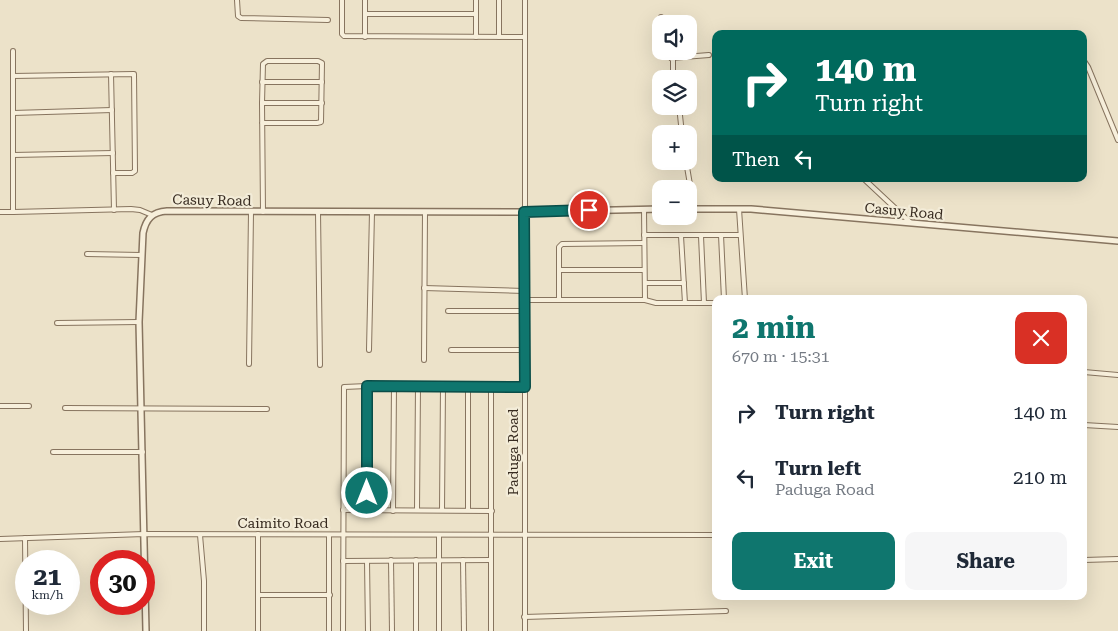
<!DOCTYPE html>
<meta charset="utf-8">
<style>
:root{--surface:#fff;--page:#f6f6f7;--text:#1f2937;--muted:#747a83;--accent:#0f766e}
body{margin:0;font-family:"Roboto Serif",serif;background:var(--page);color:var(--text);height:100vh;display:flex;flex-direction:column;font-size:19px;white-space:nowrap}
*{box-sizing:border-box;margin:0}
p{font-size:16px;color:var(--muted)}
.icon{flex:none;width:28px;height:28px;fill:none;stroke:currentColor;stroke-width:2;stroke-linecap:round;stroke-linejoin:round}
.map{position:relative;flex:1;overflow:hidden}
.side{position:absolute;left:712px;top:295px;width:375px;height:305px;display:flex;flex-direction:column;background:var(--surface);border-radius:10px;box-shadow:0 5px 20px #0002}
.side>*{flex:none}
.guide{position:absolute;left:712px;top:30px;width:375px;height:152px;border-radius:10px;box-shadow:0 5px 20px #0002;background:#00695c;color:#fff;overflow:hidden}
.buttons{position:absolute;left:652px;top:15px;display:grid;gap:10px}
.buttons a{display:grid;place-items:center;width:45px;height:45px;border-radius:10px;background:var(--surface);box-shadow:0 5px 20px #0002;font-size:25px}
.speed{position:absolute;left:15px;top:550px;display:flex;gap:10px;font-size:25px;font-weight:700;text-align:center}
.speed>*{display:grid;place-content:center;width:65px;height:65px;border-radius:50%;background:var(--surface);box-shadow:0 5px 20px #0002;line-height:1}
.speed small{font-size:12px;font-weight:400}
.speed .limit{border:8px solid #d22;background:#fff;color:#111}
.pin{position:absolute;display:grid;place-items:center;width:42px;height:42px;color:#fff;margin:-21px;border:2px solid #fff;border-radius:50%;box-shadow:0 1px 5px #0007}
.me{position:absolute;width:55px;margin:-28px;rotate:0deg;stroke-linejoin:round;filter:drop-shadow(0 0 4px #0008)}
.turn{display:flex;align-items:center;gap:18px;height:105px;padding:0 20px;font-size:22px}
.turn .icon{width:65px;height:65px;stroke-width:2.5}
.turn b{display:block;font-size:35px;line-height:42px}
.then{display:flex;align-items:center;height:48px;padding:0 20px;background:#0003;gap:10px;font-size:19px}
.round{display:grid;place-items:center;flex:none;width:52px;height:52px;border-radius:10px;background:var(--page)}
.overview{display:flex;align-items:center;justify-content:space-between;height:85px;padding:0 20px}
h1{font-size:30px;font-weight:700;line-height:38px;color:var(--accent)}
.cta{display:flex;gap:10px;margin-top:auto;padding:10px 20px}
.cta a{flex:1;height:58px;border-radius:10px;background:var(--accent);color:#fff;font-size:20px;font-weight:700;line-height:58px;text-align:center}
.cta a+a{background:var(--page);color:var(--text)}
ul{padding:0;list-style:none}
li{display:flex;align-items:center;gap:15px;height:65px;padding:0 20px}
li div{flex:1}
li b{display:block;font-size:19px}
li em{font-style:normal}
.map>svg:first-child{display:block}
</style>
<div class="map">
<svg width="1118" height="631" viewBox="0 0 1118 631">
<rect width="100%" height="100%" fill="#ece2c9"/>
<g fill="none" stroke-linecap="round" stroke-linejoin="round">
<g stroke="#87745f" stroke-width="6">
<g id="minor">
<polyline points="237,0 238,16 241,18 328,20"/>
<polyline points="342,0 342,34 344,36 524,37"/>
<polyline points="476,0 476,37"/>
<polyline points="525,0 525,631"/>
<polyline points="366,14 476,14"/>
<polyline points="661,17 661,24"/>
<polyline points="365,37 365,0"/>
<polyline points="499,37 499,0"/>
<polyline points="13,51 13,212 131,209 140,210 152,215"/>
<polyline points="664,51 673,60 673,79"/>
<polyline points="671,58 709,55"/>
<polyline points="1084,61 1088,67 1118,140"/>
<polyline points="111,74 114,210"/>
<polyline points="13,76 134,74 135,171 132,173 113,173"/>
<polyline points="262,82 322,82"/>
<polyline points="262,103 322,103"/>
<polyline points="679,106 682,134"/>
<polyline points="13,113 112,110"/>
<polyline points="262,123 317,123 321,122 322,63 318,61 267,61 263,64 262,103 263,212"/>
<polyline points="13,155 113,153"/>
<polyline points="686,161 694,208"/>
<polyline points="864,179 911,223"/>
<polyline points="644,209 645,300"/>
<polyline points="739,209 745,299"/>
<polyline points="0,212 13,212"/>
<polyline points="318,212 320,365"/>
<polyline points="644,235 739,235"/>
<polyline points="721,235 724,299"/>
<polyline points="681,236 685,303"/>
<polyline points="701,236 704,303"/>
<polyline points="87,254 141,255"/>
<polyline points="559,270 644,270"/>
<polyline points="645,283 684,283"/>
<polyline points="424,288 524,291"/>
<polyline points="559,299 559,247 562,244 644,243"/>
<polyline points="524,300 645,300 656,303 716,303"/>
<polyline points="448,311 524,311"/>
<polyline points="57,323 139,322"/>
<polyline points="369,350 372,212"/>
<polyline points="451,350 525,350"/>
<polyline points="424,360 425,212"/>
<polyline points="249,364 251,212"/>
<polyline points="1084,372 1118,375"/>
<polyline points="0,406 29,406"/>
<polyline points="65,408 267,409"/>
<polyline points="1084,425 1118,427"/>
<polyline points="53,452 143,452"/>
<polyline points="343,510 492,511"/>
<polyline points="417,510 418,386"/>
<polyline points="442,510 443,386"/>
<polyline points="468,510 468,386"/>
<polyline points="367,511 367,386"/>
<polyline points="393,511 394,386"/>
<polyline points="258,534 258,631"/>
<polyline points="200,535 204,581 204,631"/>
<polyline points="329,535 329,631"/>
<polyline points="439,535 439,631"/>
<polyline points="25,538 26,631"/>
<polyline points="0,539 144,534 716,535"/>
<polyline points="391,560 392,631"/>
<polyline points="416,560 416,631"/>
<polyline points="463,560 464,631"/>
<polyline points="1084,560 1118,559"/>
<polyline points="343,561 491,560"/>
<polyline points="367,561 368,631"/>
<polyline points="258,595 330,595"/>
<polyline points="524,617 726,611"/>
<polyline points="343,631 344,387 367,386 525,387"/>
<polyline points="491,631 491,386"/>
</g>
</g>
<g stroke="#87745f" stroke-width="8">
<g id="tertiary">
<polyline points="689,209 751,209 1118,241"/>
<path d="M146,631L139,322L143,233C146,219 152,212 167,211L525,212L661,209"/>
</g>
</g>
<use href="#minor" stroke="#f7efdb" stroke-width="4"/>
<use href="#tertiary" stroke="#f7efdb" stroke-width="5"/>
</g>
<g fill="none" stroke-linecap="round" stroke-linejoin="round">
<g stroke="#0a4d48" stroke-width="12">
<polyline id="route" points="367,493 367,386 525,387 524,212 589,210"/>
</g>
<use href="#route" stroke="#0f766e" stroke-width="9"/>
</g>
<g text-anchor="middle" stroke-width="4.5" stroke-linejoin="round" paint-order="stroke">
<g font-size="14" fill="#382c21" stroke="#f3ecd8">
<text transform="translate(212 200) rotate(1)" y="5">Casuy Road</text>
<text transform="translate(904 211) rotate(5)" y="5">Casuy Road</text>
<text transform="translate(513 452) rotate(-90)" y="5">Paduga Road</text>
<text x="283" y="528">Caimito Road</text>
</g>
</g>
</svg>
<div class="buttons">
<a><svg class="icon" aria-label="sound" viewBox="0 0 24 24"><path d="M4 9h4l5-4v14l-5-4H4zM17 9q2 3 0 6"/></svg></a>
<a><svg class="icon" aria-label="layers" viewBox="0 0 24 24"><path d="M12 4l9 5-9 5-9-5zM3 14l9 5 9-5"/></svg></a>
<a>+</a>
<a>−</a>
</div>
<div class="speed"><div>21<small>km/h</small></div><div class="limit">30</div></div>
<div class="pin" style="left:589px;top:210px;background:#d93025"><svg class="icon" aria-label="arrive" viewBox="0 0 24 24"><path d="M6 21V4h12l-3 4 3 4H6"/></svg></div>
<svg class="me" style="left:367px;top:493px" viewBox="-20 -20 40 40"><circle r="17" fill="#0f766e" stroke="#fff" stroke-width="3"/><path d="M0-11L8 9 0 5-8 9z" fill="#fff"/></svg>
<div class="guide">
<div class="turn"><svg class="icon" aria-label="right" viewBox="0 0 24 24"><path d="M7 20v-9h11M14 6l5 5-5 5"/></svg><div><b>140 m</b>Turn right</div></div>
<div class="then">Then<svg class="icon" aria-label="left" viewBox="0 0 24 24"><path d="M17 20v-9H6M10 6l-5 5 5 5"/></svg></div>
</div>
<section class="side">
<div class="overview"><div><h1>2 min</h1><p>670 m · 15:31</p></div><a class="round" style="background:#d93025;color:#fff"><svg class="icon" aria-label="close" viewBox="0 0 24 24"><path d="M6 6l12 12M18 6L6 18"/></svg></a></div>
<ul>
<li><svg class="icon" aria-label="right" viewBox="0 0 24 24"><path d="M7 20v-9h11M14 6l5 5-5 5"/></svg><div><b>Turn right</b></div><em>140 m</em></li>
<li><svg class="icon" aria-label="left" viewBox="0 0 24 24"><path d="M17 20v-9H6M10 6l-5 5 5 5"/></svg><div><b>Turn left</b><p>Paduga Road</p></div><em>210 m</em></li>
</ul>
<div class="cta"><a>Exit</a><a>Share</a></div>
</section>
</div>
